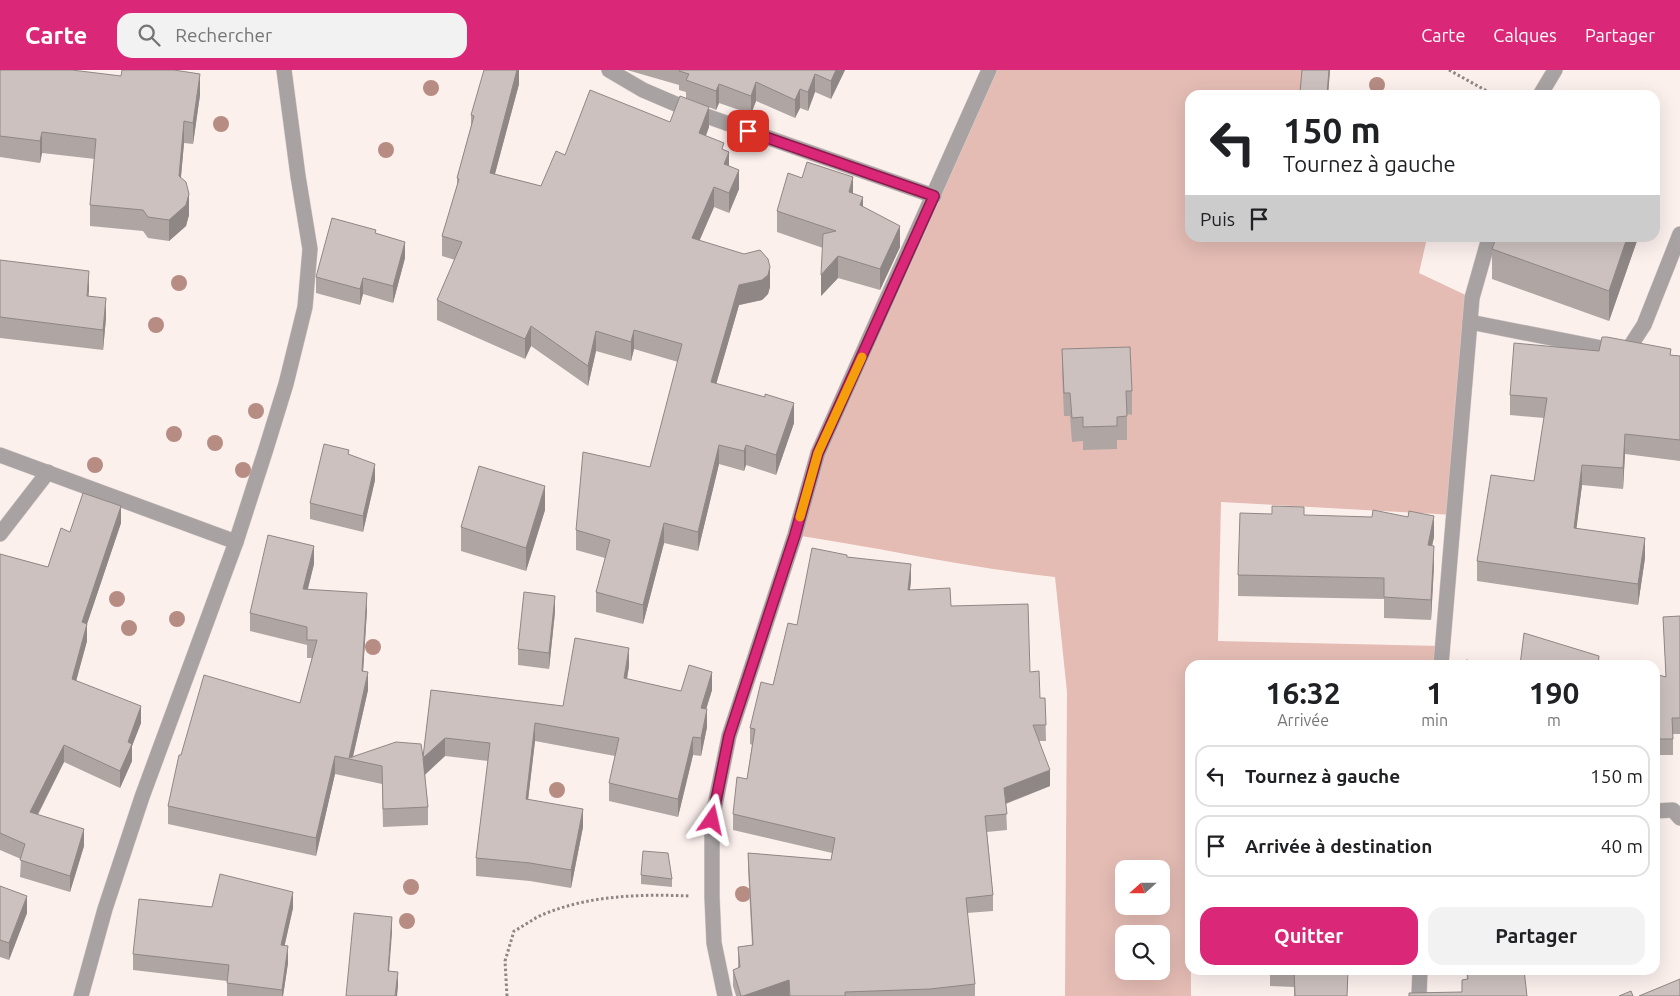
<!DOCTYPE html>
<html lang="fr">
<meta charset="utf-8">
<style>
:root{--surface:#fff;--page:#f2f2f2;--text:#202124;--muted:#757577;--line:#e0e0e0;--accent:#db2777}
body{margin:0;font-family:Ubuntu,sans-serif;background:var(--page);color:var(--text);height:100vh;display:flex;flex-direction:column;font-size:19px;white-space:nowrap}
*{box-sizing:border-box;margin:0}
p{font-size:16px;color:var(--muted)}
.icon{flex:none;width:28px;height:28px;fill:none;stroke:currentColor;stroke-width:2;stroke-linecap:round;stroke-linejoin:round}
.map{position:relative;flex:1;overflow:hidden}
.drawer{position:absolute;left:1185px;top:590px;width:475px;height:315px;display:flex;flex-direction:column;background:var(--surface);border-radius:15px;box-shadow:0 5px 20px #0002}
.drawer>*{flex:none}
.top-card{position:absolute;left:1185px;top:20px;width:475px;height:152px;border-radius:15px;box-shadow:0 5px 20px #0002;background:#fff;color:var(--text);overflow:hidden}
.needle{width:32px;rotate:249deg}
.buttons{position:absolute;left:1115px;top:790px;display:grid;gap:10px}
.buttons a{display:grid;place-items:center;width:55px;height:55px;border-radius:10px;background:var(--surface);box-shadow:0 5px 20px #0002;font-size:25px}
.pin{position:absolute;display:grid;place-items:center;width:42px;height:42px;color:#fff;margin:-21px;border-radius:10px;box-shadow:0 2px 8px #0006}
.me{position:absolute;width:55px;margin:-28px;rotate:11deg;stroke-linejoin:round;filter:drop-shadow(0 0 4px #0008)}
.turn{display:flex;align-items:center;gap:18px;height:105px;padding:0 15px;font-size:22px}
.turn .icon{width:65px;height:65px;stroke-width:2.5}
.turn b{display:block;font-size:35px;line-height:42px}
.then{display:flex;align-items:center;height:48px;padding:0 15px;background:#0003;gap:10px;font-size:19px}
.eta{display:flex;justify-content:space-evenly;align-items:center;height:85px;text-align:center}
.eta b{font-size:30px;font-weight:700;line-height:35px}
.primary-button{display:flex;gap:10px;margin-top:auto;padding:10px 15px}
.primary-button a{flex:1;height:58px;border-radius:15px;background:var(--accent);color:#fff;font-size:20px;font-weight:700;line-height:58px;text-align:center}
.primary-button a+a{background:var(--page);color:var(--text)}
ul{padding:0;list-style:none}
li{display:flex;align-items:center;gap:15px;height:62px;margin:0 10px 8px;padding:0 5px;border:2px solid var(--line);border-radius:15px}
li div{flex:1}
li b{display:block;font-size:19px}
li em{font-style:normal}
header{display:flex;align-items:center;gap:30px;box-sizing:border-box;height:70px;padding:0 25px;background:var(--accent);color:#fff}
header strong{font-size:24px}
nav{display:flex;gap:28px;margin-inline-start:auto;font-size:18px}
.search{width:350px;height:45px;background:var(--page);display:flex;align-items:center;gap:12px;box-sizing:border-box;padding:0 18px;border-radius:15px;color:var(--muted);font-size:19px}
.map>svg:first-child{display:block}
</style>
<header>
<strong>Carte</strong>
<div class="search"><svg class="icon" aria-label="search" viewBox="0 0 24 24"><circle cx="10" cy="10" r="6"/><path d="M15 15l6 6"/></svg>Rechercher</div>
<nav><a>Carte</a><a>Calques</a><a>Partager</a></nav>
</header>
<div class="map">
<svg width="1680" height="926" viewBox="0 0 1680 926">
<rect width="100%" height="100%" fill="#fcf0ed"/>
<path fill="#e4bcb4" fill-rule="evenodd" d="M989,0H1303L1301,25H1190V168H1427L1419,203L1472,228L1454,445L1221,432L1218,571L1443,576L1441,595H1190L1191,926H1065L1067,622L1055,507C968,498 882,478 795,465L818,383ZM1124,799H1161V836H1124ZM1124,864H1161V901H1124Z"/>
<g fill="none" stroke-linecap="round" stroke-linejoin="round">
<g stroke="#d9cecc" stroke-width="16">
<g id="minor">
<polyline points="609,0 643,20 692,41 934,126"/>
<polyline points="1540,25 1555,0"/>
<polyline points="1470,252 1602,278 1629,278 1644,255 1680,164"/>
<polyline points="0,385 236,472"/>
<polyline points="0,464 48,402"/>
<polyline points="1441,595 1472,228 1489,168"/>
<polyline points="1655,741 1673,740 1680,748"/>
<polyline points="81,926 105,839 142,727 236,472 266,379 286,314 305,237 310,179 298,106 284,0"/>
<polyline points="725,926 714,873 712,827 712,750 729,666 795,465 818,383 989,0"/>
<polyline points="1419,926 1420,900"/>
</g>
</g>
<g stroke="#8e8684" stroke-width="3" stroke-dasharray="2.5 2.5" stroke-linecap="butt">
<polyline points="1449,0 1494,25"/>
<path d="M507,926L505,891L514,861C524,856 534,848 544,844C591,825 641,824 690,826"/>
</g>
<use href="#minor" stroke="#a8a3a2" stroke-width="15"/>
</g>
<g fill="#b68c83">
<circle cx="1377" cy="15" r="8"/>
<circle cx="431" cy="18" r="8"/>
<circle cx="221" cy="54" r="8"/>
<circle cx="386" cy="80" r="8"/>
<circle cx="179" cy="213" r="8"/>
<circle cx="156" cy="255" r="8"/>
<circle cx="256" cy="341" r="8"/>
<circle cx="174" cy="364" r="8"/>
<circle cx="215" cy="373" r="8"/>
<circle cx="95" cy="395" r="8"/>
<circle cx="243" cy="400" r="8"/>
<circle cx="117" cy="529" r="8"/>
<circle cx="177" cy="549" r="8"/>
<circle cx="129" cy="558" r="8"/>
<circle cx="373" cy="577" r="8"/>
<circle cx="557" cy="720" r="8"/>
<circle cx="411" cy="817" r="8"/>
<circle cx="743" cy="824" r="8"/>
<circle cx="407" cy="851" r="8"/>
</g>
<g fill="#afa6a3">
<polygon points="0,0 200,25 193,74 184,73 181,107 189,145 186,156 169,171 148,168 143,161 90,156 90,135 95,89 42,83 40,93 0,87"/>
<polygon points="519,0 519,14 495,104 541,116 565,85 670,52 709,57 706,66 724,80 729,96 739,119 729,143 714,137 699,171 770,217 768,224 762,230 739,235 716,314 794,353 776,405 746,395 744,401 719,394 698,481 664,473 643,554 596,542 596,522 605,488 576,480 576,460 650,397 678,292 634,279 631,291 596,281 588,316 531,276 525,289 437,250 437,230 455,190 442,186 442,166 457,116 457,108 471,56 471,45"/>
<polygon points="627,0 845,0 831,29 815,22 808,41 800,38 795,48 756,31 751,44 719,33 716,40 686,28 686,22 679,20 679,15"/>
<polygon points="1302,0 1330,0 1328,25 1300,25"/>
<polygon points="853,124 863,137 900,177 880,220 838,208 821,226 823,178 777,162 777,141"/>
<polygon points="376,163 405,188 393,233 363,224 360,235 316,223 316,207"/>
<polygon points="1496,168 1638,168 1609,251 1492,209 1492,179"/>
<polygon points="0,190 88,226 106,248 103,280 0,268"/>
<polygon points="1062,279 1132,321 1132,345 1127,344 1127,370 1117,370 1117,379 1083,380 1083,371 1072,372 1070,346 1064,346 1062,302"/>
<polygon points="1599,281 1680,286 1680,391 1625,384 1623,419 1582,415 1576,458 1645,488 1638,535 1477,511 1477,491 1534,411 1544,348 1510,345 1510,325"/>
<polygon points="349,384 375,410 363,462 310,449 310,433"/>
<polygon points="545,440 526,501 461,481 461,457"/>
<polygon points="1272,444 1304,445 1434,467 1432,475 1434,496 1431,550 1384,548 1384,529 1238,526 1238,505"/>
<polygon points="121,453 87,554 87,571 76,611 141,653 132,676 132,691 120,718 64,692 38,745 84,776 70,822 20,807 21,789 0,780 0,484 48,497"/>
<polygon points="847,487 911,510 910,520 951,536 1030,602 1040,628 1045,628 1046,671 1039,671 1050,716 1006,734 1007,760 987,762 993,825 993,841 967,843 975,914 975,926 736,926 733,916 733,900 738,898 738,877 752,875 748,799 748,783 831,790 832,783 733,760 733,744 747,709 752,675 750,674 750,658 773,615"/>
<polygon points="314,494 308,519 367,540 363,601 368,620 353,687 423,687 431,620 563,636 629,596 627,609 681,621 712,620 706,639 707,657 701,686 693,685 678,747 609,731 609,713 615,686 535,671 528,730 583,757 571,818 530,811 476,806 476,788 488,691 445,686 425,705 428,737 428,755 383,757 382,714 335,704 316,786 168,754 168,736 181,685 300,633 312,588 307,588 307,575 250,561 250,543"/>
<polygon points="555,542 549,599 518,595 518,579"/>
<polygon points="1680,546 1680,664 1673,664 1673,685 1655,685 1655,604 1666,607 1663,547"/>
<polygon points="641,805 672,809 672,817 641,814"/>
<polygon points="0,816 27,843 9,890 0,887"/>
<polygon points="212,837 293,838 284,876 288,893 283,926 227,926 227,911 133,900 133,884"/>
<polygon points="1270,900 1348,900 1347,926 1294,926 1294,917 1270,916"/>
<polygon points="1466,900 1524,900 1462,922 1462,910 1467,909"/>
</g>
<g fill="#8f8785">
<polygon points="515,0 519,0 519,14 490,122 490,103"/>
<polygon points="836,0 845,0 831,29 831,11"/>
<polygon points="1329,0 1330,0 1328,25 1327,25"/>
<polygon points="200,4 200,25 193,74 193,53"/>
<polygon points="815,4 815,22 808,41 808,22"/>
<polygon points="756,12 756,31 751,44 751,26"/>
<polygon points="719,14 719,33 716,40 716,21"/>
<polygon points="800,19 800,38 795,48 795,30"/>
<polygon points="709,37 709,57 699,83 699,63"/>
<polygon points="184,51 184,73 179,127 179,106"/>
<polygon points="42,62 42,83 40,93 40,71"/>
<polygon points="729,82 729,102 724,94"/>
<polygon points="739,100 739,119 729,143 729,123"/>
<polygon points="853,107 853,128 849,122"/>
<polygon points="714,117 714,137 692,188 692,168"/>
<polygon points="189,124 189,145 186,156 169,171 169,150"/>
<polygon points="863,127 863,148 860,135"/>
<polygon points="900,156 900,177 880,220 880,199"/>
<polygon points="1627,168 1638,168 1609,251 1609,221"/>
<polygon points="405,172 405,188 393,233 393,216"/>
<polygon points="838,186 838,208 821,226 821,205"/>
<polygon points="770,197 770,217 768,224 762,230 739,235 711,332 711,312 739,215"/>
<polygon points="89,201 89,221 87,246 87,226"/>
<polygon points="363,208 363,224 360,235 360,219"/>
<polygon points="106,228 106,248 103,280 103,260"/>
<polygon points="531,256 531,276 525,289 525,269"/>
<polygon points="634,260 634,279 631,291 631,272"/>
<polygon points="596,261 596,281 588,316 588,296"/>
<polygon points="794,333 794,353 776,405 776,385"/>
<polygon points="1625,364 1625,384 1623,419 1623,398"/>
<polygon points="719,375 719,394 698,481 698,462"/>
<polygon points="746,375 746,395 744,401 744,381"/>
<polygon points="375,394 375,410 363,462 363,446"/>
<polygon points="1582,395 1582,415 1574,478 1574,458"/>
<polygon points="545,416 545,440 526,501 526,478"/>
<polygon points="121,436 121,453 87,554 87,571 72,626 72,609 82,552"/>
<polygon points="1434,446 1434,467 1428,495 1428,475"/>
<polygon points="664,453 664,473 643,554 643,535"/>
<polygon points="1645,468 1645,488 1638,535 1638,514"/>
<polygon points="314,476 314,494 303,537 303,519"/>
<polygon points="1434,476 1434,496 1431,550 1431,530"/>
<polygon points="911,494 911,510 908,536 908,520"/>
<polygon points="367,523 367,540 362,619 362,601"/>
<polygon points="555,526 555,542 549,599 549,583"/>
<polygon points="629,578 629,596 624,626 624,608"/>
<polygon points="368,602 368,620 352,690 349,689"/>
<polygon points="712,602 712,620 701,656 701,638"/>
<polygon points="141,636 141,653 132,676 132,691 120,718 120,701 128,672"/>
<polygon points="707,639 707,657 701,686 701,668"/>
<polygon points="535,653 535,671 526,747 526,729"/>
<polygon points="693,667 693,685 678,747 678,729"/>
<polygon points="445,668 445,686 423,706 423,688"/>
<polygon points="64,675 64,692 30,759 30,742"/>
<polygon points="335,686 335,704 316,786 316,768"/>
<polygon points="1050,700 1050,716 1004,734 1004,718"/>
<polygon points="583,739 583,757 571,818 571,800"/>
<polygon points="84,759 84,776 70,822 70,806"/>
<polygon points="293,822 293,838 281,892 281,875"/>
<polygon points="27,826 27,843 9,890 9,873"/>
<polygon points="392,847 392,863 388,916 388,901"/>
<polygon points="288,876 288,893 283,926 282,926 282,920"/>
<polygon points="398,902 398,917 397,926 395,926"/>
<polygon points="789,910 789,926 743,926"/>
</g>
<g fill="#ccc1be" stroke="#8f8785">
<polygon points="0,0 72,0 121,6 122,0 174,0 200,4 193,53 184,51 179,106 186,112 189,124 186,135 169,150 148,147 143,140 90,135 96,69 42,62 40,71 0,66"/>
<polygon points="484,0 517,0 490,103 541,116 556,81 565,85 590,20 670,52 680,26 709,37 699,63 724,73 722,79 729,82 724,94 739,100 729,123 714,117 692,168 744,184 760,180 768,189 770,197 768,205 762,210 739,215 711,312 765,327 765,324 794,333 776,385 746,375 744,381 719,375 698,462 664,453 643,535 596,522 610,470 576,460 583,382 650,397 682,274 634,260 631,272 596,261 588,296 531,256 525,269 437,230 462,172 442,166 459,109 457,108 474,46 471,45"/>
<polygon points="680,0 836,0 831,11 815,4 808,22 800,19 795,30 756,12 751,26 719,14 716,21 686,10 689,4 679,1"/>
<polygon points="1302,0 1329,0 1327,24 1300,22"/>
<polygon points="807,92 853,107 849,122 863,127 860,135 900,156 880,199 838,186 821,205 823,164 836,161 777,141 788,103 802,108"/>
<polygon points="332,148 376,160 375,163 405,172 393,216 363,208 360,219 316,207"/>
<polygon points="1496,168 1627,168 1609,221 1492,179"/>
<polygon points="0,190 89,201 87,226 106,228 103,260 0,247"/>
<polygon points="1602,267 1607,267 1671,279 1670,285 1680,286 1680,370 1625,364 1623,398 1582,395 1574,458 1645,468 1638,514 1477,491 1491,405 1534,411 1547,328 1510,325 1514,273 1599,281"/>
<polygon points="1130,277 1132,321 1126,321 1127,346 1117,347 1117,356 1083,357 1083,347 1072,348 1070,323 1064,323 1062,279"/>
<polygon points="324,374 349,380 348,384 375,394 363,446 310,433"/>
<polygon points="479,396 545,416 526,478 461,457"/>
<polygon points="83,423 121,436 82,552 87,554 72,609 141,636 128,672 132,674 120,701 64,675 30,742 84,759 70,806 20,790 25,774 0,763 0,484 48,497 61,458 70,462"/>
<polygon points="1272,436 1304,437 1304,445 1372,447 1373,440 1408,447 1409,441 1434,446 1428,475 1434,476 1431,530 1384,527 1384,508 1238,505 1240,443 1272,444"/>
<polygon points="268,465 314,476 303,519 367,523 362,601 368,602 349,688 396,672 421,674 423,687 431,620 563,636 575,568 629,578 624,608 681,621 689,595 712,602 701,638 707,639 701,668 693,667 678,729 609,713 619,668 535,653 526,729 583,739 571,800 530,793 476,788 490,673 445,668 423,688 428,737 383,739 382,696 335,686 316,768 168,736 179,685 181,685 204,605 300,633 317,570 307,570 307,557 250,543"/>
<polygon points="812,478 847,485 847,487 911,494 908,520 950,518 951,536 1028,534 1030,602 1039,601 1040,628 1045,628 1046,655 1033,655 1050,700 1004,718 1007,744 985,746 993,825 966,828 975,914 930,919 845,922 845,926 790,926 789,910 743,926 741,926 733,900 740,897 738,877 753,875 748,783 831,790 835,768 733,744 737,707 747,709 755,659 750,658 761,612 773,615 788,553 797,555"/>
<polygon points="524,522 555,526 549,583 518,579"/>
<polygon points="1680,546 1680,648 1672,648 1673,669 1655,669 1655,604 1666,607 1663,547"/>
<polygon points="1524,563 1599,586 1598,595 1520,595"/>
<polygon points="1466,590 1493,595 1465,595"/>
<polygon points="643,781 668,783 672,809 641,805"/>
<polygon points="220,804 293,822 281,875 288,876 282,920 227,913 229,895 133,884 139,829 212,837"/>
<polygon points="0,816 27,826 9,873 0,870"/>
<polygon points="354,843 392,847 388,901 398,902 395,926 346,926"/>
<polygon points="1294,900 1348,900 1347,926 1295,926"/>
<polygon points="1467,900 1524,900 1527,926 1409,926 1409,923 1462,922 1462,910 1468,909"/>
<polygon points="1680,909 1680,926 1639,926"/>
<polygon points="1631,921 1633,926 1619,926"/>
</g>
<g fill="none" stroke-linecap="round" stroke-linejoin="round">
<g stroke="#8e194d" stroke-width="12">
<polyline id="route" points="712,750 729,666 795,465 818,383 934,126 748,61"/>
</g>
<use href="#route" stroke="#db2777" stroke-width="9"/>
<polyline stroke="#f59e0b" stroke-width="9" points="800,447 818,383 862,287"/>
</g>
</svg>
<div class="buttons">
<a><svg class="needle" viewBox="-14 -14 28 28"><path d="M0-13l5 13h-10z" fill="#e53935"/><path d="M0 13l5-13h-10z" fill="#757577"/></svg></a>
<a><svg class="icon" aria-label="search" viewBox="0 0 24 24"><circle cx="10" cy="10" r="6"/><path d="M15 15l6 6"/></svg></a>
</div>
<div class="pin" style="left:748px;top:61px;background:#d93025"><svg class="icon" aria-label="arrive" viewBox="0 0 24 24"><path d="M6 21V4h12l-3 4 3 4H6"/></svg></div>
<svg class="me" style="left:712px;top:750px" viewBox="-20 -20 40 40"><path d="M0-17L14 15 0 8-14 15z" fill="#db2777" stroke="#fff" stroke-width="4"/></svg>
<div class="top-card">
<div class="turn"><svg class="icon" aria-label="left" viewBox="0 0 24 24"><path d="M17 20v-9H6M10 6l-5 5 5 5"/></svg><div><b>150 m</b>Tournez à gauche</div></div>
<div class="then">Puis<svg class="icon" aria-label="arrive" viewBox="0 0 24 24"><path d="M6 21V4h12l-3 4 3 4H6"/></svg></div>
</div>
<section class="drawer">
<div class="eta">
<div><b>16:32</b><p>Arrivée</p></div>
<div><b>1</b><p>min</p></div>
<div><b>190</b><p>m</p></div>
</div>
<ul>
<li><svg class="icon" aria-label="left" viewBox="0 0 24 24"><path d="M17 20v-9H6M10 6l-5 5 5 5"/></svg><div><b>Tournez à gauche</b></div><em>150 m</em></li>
<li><svg class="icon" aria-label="arrive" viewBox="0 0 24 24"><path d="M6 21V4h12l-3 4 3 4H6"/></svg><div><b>Arrivée à destination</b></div><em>40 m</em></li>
</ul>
<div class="primary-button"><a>Quitter</a><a>Partager</a></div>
</section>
</div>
